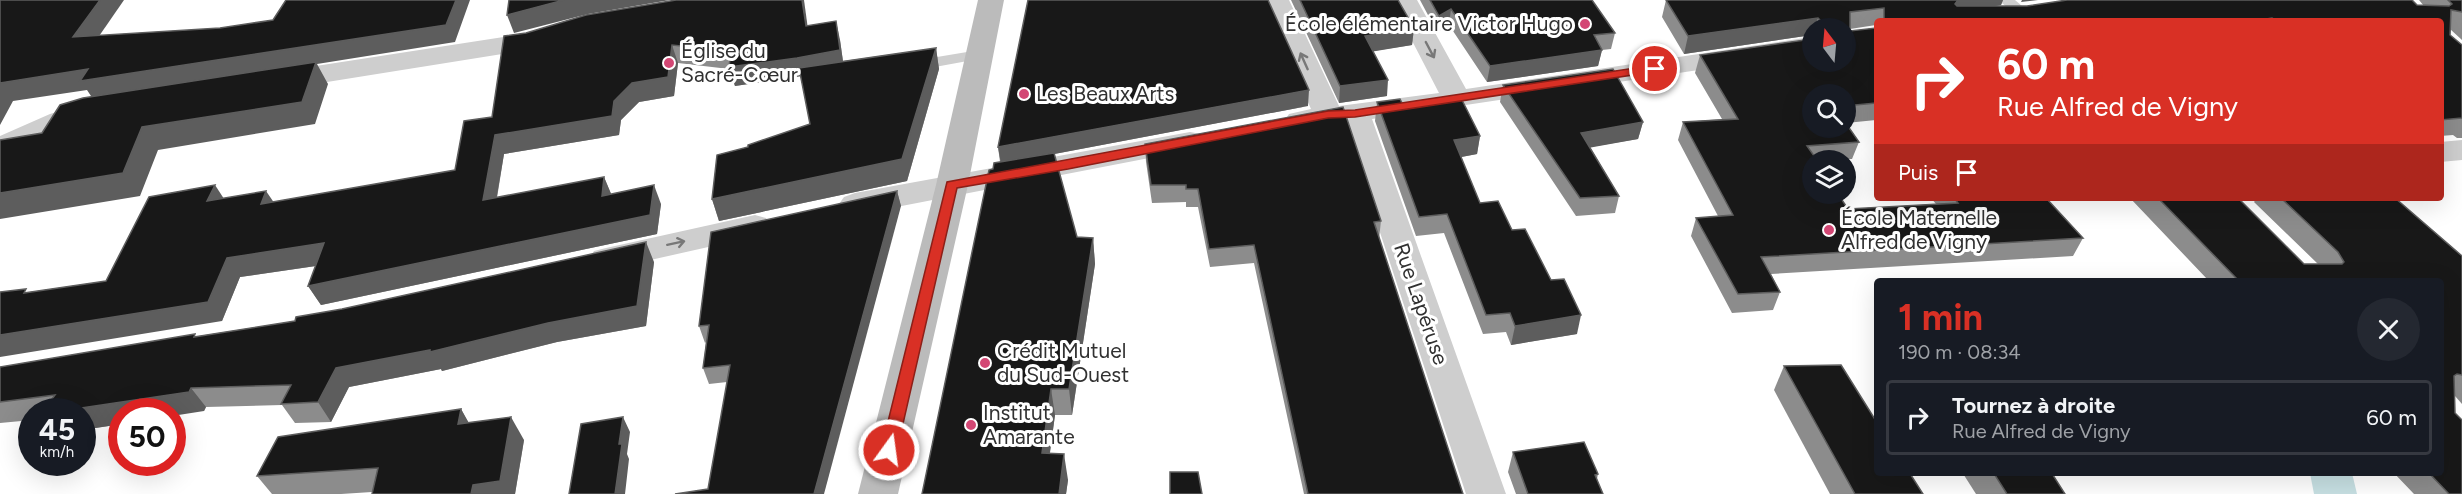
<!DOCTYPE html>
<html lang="fr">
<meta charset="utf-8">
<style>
:root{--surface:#171b24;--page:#242831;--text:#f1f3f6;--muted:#9ea1a6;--line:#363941;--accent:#d93025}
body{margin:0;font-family:Figtree,sans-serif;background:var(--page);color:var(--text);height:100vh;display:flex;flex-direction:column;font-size:22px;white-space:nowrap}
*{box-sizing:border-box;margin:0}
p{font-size:20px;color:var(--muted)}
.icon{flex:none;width:33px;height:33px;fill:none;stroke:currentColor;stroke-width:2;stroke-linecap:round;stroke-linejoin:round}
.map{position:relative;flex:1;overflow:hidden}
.sheet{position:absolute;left:1874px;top:278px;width:570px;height:198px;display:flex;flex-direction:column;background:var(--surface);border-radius:6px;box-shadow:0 6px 24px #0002}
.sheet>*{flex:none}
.banner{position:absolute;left:1874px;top:18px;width:570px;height:183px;border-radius:6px;box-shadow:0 6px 24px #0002;background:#d93025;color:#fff;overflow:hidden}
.needle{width:39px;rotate:344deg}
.controls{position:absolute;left:1802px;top:18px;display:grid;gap:12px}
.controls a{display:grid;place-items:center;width:54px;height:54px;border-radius:50%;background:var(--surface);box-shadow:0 6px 24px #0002;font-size:30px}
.speed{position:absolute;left:18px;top:398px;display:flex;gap:12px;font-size:30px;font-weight:700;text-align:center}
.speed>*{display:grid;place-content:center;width:78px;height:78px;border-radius:50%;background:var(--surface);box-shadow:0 6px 24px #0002;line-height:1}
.speed small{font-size:15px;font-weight:400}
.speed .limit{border:9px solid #d22;background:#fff;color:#111}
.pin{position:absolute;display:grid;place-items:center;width:51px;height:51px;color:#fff;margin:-26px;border:3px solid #fff;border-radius:50%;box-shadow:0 2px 6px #0007}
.me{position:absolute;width:66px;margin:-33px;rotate:14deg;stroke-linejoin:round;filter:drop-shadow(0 0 4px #0008)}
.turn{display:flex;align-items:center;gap:21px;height:126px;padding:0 24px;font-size:27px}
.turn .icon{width:78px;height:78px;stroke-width:2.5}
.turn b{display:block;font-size:42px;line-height:51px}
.then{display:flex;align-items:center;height:57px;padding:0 24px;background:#0003;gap:12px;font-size:22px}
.round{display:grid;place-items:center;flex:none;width:63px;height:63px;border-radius:32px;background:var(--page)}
.summary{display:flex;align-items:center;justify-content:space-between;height:102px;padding:0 24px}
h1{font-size:36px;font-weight:700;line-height:45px;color:var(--accent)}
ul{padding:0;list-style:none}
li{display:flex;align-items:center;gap:18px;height:75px;margin:0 12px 9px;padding:0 12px;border:3px solid var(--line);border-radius:6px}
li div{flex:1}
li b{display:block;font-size:22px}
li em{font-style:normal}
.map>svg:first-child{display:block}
</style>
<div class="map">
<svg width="2462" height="494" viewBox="0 0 2462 494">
<rect width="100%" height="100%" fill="#fff"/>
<polygon fill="#c7e0e3" points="2310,473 2352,473 2357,494 2314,494"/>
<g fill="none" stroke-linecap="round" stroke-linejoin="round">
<g fill="#cecece" fill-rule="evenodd">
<polygon points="1998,0 2015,0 2029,12 2027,15 2017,15"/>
<polygon points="979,50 984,52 987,55 984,58 913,71 905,66 913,61"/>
</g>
<g fill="#cecece" fill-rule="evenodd">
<polygon points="1263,0 1289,0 1339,106 1439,93 1391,0 1417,0 1466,89 1812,37 1812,53 1372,119 1506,494 1466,494 1344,123 1300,129 1289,126 1285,120 1289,114 1311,109"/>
<polygon points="546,29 556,31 560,37 556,43 533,49 277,90 267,87 263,81 267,75 277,72 529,33"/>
<polygon points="87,103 97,106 102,112 97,118 72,126 0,157 0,136 50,114"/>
<polygon points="1190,132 1201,134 1205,141 1201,148 855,215 844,211 839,204 844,197 855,193"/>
<polygon points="2462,140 2462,160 2440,162 2440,142"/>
<polygon points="755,215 766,218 771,226 766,234 606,270 594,267 589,259 594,251 606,248"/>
</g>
<polygon fill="#bbb" fill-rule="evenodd" points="978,0 1004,0 968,185 898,494 858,494 936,185"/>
</g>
<g fill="#8c8c8c" fill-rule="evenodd">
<polygon points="1291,0 1398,0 1414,28 1412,45 1373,51 1387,96 1339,103"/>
<polygon points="1420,0 1592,0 1615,33 1611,49 1602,50 1598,66 1487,82 1449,25 1437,32"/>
<path d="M1666,0H2003L2001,5L1996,6H2424L2419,0H2462V40L2450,29V35L2462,45V138H2457L2453,135L2440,136V21H1876V25L1850,29V31L1876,28V120L1846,123L1859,142L1852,159L1812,160L1848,209L1936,204L1931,198H2046L2083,238L2073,256L1771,274L1780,292L1773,310L1732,313L1691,236L1696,218L1718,216L1678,140L1683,122L1722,119L1695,73L1700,55L1812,62L1845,28H1812V35L1684,54L1662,17ZM1845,94V128H1812Z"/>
<polygon points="808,25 840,40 843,61 936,48 939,69 907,181 719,221 712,199 748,147 810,124 801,76 735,86 729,69 678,63 674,96 639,102 621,120 619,135 504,154 497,198 604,177 611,194 661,204 657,234 321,305 308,286 316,266 240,277 222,321 29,292 106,281 223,198 273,202 455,170 492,117 504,36"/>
<polygon points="1503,85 1643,122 1638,139 1590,147 1619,196 1615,213 1576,216 1500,102"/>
<polygon points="1377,102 1403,105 1480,136 1477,154 1461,157 1480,203 1512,230 1577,334 1511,345 1506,332 1483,334 1444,233 1416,236 1375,121"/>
<polygon points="1308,106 1054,154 1077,237 1093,238 1095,264 1072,415 1055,415 1050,453 1068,480 1066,494 922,494 993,169 1000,162 998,147"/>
<polygon points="1145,144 1381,221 1379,239 1463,494 1304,494 1254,263 1210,267 1198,207 1186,207 1186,202 1152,203 1146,162"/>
<polygon points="897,191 901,206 727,382 709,384 703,368 706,342 705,343 699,326"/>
<polygon points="2130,198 2238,198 2304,264 2318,264 2254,202 2257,198 2395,198 2462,256 2462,404 2455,396 2455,413 2462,494 2414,494 2393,472 2440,472 2440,280 2208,280"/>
<polygon points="654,262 646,326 557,342 442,371 441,369 349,387 331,422 295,423 282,405 206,407 204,411 122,411 122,424 82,430 82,411 32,411 32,420 0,423 0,367 295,321"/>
<polygon points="1784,366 1923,494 1830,494 1774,390"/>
<polygon points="461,409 468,422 524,440 515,494 372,494 372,492 341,494 272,494 257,476"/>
<polygon points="1513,452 1598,474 1597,479 1603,494 1516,494 1508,472"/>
<polygon points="1962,472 2051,472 2065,494 1976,494"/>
</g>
<g fill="#5d5d5d">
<polygon points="100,0 124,0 86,55 73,37"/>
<polygon points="456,0 470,0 455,42 317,64 328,84 315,124 158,150 140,196 0,219 0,193 93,99 87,90 13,101 0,125 0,83"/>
<polygon points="564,0 670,0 588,14 514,33 507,15"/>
<polygon points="802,0 804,0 810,44 806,26"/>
<polygon points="1958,0 2003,0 2001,5 1954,13 1955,4"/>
<polygon points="2022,0 2038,0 2021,2"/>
<polygon points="1451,9 1449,25 1437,32 1439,16"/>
<polygon points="1818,18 1814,28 1812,28 1812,35 1684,54 1688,36"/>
<polygon points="2272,18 2270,21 2255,21"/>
<polygon points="836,21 840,40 844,69 802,76 735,86 729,67"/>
<polygon points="1414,28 1412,45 1364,53 1365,36"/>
<polygon points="672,45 678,63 674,96 639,102 621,120 619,135 504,154 493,219 483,200 495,135 632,83"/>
<polygon points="936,48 939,69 907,181 719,221 712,199"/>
<polygon points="1602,50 1598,66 1487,82 1490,66"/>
<polygon points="1388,80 1387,96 1339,103 1340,86"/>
<polygon points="1309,90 1308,106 1001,164 998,147"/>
<polygon points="1643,122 1638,139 1577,150 1581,133"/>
<polygon points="1480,136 1477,154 1451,159 1454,140"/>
<polygon points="604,177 612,196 602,196"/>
<polygon points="215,185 228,205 207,201"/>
<polygon points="654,185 661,204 657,234 321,305 308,286"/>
<polygon points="266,191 279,210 261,204"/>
<polygon points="897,191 901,206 824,494 814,494"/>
<polygon points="1093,238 1095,264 1072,415 1069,389"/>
<polygon points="646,242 654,262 646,326 557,342 442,371 441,369 349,387 331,422 318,402 336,368"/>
<polygon points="324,243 336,263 240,277 222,321 0,357 0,335 227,258"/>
<polygon points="1581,315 1577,334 1511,345 1515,326"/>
<polygon points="191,388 206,407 204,411 172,416 172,411 122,411 122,424 82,430 82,411 61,411"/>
<polygon points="1051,389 1055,415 1046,480 1042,453"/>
<polygon points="461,409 474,432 458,424"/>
<polygon points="511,417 524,440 515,494 471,494 473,485"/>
<polygon points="623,417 630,432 627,454 629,459 625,494 615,494 619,444"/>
<polygon points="1064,454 1068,480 1066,494 1059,494"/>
</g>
<g fill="#181818" stroke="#5d5d5d" stroke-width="1.5">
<polygon points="0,0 100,0 73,37 220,28 273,20 286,0 456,0 446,25 80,81 88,69 0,83"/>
<polygon points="509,0 564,0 507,15"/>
<polygon points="676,0 802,0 806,26 836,21 840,50 797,58 729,67 731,51 672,45 668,77 632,83 614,101 612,116 495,135 483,200 604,177 602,196 654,185 650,215 308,286 324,243 227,258 208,302 0,335 0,292 26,289 24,293 106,281 149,197 215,185 207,201 266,191 261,204 455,170 464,121 492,117 504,36 526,33 586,15"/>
<polygon points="1028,0 1268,0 1309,90 998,147"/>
<polygon points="1300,0 1398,0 1414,28 1365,36 1388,80 1340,86"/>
<polygon points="1430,0 1592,0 1615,33 1594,35 1602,50 1490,66 1451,9 1439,16"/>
<polygon points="1666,0 1958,0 1955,4 1957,6 2027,6 2067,0 2412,0 2417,5 2449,6 2452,4 2448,0 2462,0 2462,12 2451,10 2450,35 2462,45 2462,118 2440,120 2440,21 2277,21 2272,18 2255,21 1884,21 1884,8 1850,12 1850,31 1876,28 1876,103 1845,106 1845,94 1812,94 1812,128 1845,128 1845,122 1859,142 1807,146 1817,160 1812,160 1812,194 1838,194 1848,209 1958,203 1954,198 2046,198 2083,238 1761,257 1780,292 1738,294 1696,218 1733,215 1683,122 1738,119 1700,55 1812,39 1812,62 1845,62 1845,28 1819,28 1820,20 1818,18 1688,36"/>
<polygon points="936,48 902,159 712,199 717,155 748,147 748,145 810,124 799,68"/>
<polygon points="316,62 302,102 142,127 123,173 0,193 0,140 42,133 60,105 83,98"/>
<polygon points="1613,69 1643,122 1581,133 1619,196 1580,198 1503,85"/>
<polygon points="1460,96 1480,136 1454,140 1480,203 1498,201 1512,230 1525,229 1551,280 1564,279 1581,315 1515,326 1510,313 1486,315 1447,214 1419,217 1377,102 1400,99 1403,105"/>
<polygon points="1343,107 1381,221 1374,222 1463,494 1308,494 1254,245 1209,249 1198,189 1186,189 1186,185 1151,185 1145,144"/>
<polygon points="1054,153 1077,237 1093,238 1069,389 1051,389 1042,453 1064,454 1059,494 922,494 989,170 993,169 994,163"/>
<polygon points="897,191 814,494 675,494 708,489 730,365 703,368 709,325 699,326 711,232"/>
<polygon points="2158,198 2238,198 2304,264 2342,264 2344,262 2338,252 2281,198 2395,198 2462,256 2462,375 2457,374 2454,376 2455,413 2462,420 2462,494 2449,494 2428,472 2440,472 2440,280 2238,280"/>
<polygon points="646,242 637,306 548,323 430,352 430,350 336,368 318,402 281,404 291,385 191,388 189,392 61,411 43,411 55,395 0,402 0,367 195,334 194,337 295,321 296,317 342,309"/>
<polygon points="1841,365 1876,421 1876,472 1909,472 1923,494 1855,494 1784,366"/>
<polygon points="461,409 458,424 511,417 500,481 473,485 471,494 372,494 378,468 257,476 278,437"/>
<polygon points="623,417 619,444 622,444 615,494 569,494 581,424"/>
<polygon points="1584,442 1598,474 1595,475 1603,494 1528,494 1513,452"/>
<polygon points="1170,472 1198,472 1202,494 1170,494"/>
<polygon points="1993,472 2051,472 2065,494 2007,494"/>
</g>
<defs><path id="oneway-shaft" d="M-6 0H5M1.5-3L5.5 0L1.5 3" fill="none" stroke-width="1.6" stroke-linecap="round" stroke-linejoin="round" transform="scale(1.5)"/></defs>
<g stroke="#787878">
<use href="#oneway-shaft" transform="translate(1430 50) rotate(62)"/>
<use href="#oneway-shaft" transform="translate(1304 61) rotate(-114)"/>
<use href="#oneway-shaft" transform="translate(676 243) rotate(-12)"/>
</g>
<polygon fill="#d93025" stroke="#8d1f18" stroke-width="1.5" points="1655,65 1659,67 1659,71 1355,117 1328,118 1068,169 957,188 897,450 894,454 889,456 883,454 881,450 947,182 1328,111 1355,110"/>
<g fill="#d34774" stroke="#fff" stroke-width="2">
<circle cx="1585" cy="24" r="6"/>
<circle cx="669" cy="63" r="6"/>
<circle cx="1024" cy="94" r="6"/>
<circle cx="1829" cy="230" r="6"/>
<circle cx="985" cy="363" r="6"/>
<circle cx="971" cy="425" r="6"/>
</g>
<g text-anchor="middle" stroke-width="6" stroke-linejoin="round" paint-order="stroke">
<g font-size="21" fill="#313131" stroke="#fff" text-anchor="start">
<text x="1573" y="31" text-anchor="end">École élémentaire Victor Hugo</text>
<text x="681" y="58">Église du<tspan x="681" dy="24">Sacré-Cœur</tspan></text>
<text x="1036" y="101">Les Beaux Arts</text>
<text x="1841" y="225">École Maternelle<tspan x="1841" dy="24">Alfred de Vigny</tspan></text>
<text x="997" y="358">Crédit Mutuel<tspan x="997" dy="24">du Sud-Ouest</tspan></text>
<text x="983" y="420">Institut<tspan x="983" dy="24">Amarante</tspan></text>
</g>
<g font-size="21" fill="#313131" stroke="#fff">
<text transform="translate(1421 304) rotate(71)" y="7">Rue Lapéruse</text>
</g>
</g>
</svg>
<div class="controls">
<a><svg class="needle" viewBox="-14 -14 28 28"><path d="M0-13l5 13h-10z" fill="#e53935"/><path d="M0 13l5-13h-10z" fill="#9ea1a6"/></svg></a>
<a><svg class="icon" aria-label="search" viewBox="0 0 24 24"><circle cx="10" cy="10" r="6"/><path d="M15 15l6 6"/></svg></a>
<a><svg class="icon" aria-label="layers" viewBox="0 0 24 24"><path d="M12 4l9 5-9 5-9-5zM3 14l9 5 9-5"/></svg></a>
</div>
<div class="speed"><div>45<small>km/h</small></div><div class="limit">50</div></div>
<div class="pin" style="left:1655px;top:69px;background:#d93025"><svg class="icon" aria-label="arrive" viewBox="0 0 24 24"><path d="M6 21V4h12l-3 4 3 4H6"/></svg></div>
<svg class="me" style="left:889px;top:450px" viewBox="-20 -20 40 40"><circle r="17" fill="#d93025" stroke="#fff" stroke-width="3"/><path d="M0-11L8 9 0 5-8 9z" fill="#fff"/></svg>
<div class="banner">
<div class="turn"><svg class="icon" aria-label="right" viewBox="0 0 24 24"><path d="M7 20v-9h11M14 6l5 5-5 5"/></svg><div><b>60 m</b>Rue Alfred de Vigny</div></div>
<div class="then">Puis<svg class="icon" aria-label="arrive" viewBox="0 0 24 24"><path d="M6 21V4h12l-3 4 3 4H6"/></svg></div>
</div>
<section class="sheet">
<div class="summary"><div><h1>1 min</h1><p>190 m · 08:34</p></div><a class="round"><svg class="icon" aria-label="close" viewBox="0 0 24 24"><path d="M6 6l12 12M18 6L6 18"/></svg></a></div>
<ul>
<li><svg class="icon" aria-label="right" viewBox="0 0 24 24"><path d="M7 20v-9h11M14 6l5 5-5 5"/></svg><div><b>Tournez à droite</b><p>Rue Alfred de Vigny</p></div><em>60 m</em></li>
</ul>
</section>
</div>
